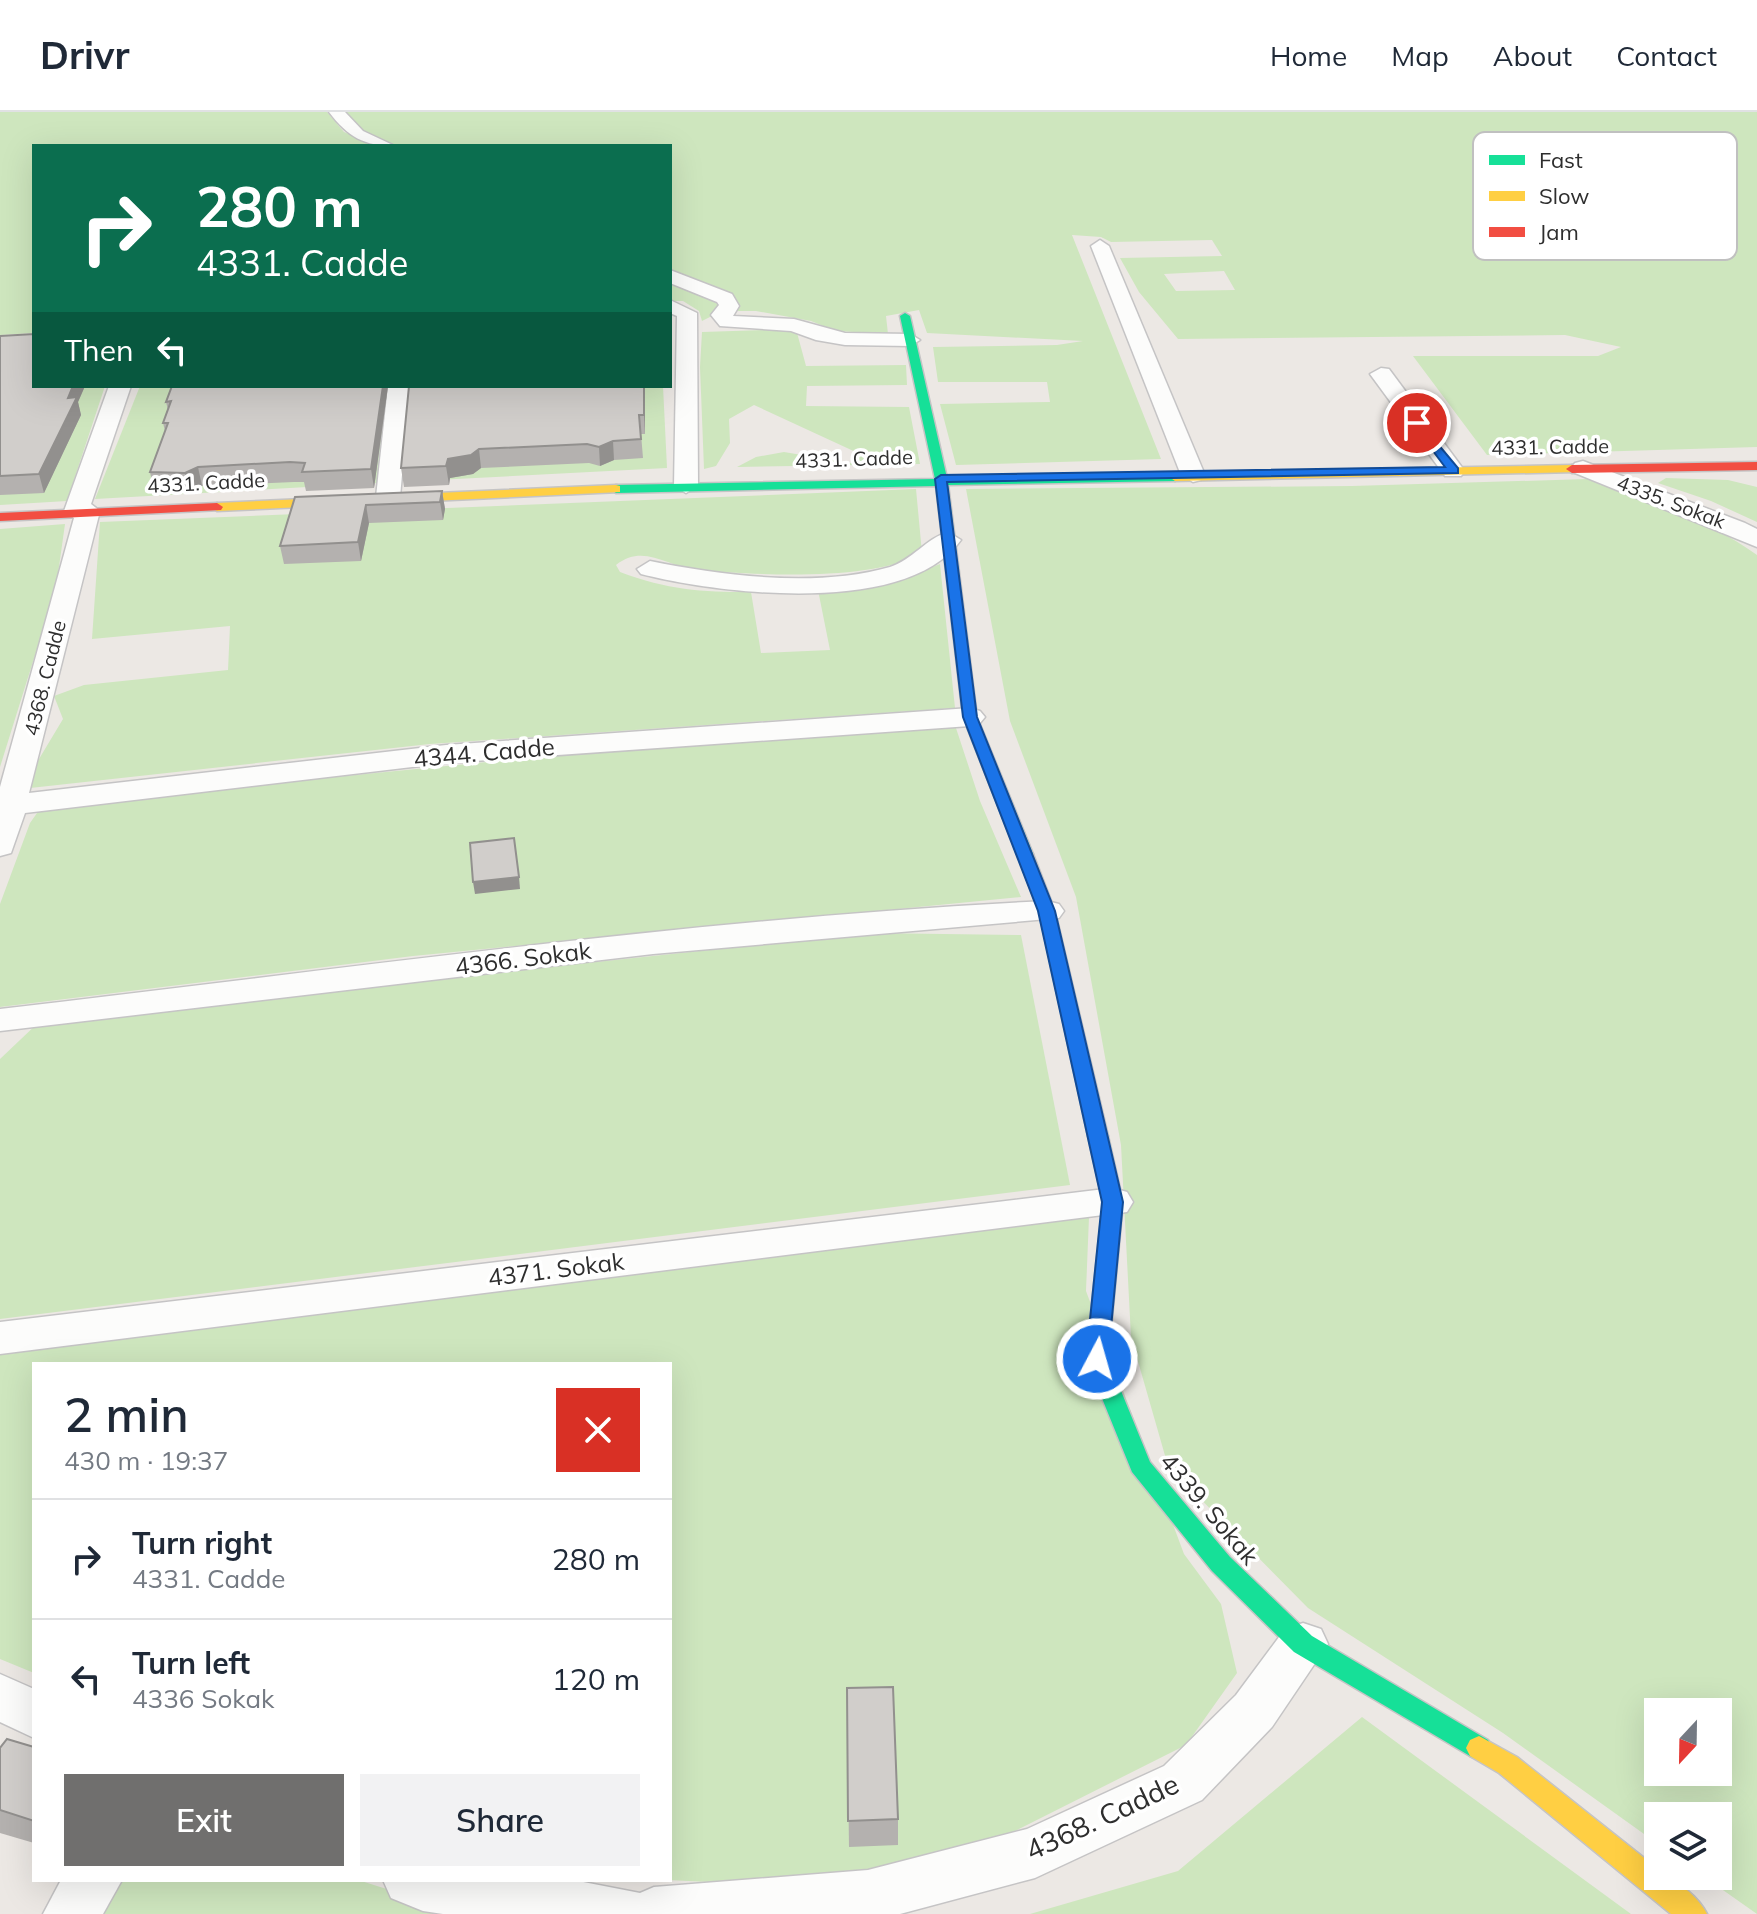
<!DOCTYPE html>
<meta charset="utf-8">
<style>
:root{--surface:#fff;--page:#f2f2f3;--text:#1f2937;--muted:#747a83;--line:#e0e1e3;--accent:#706f6e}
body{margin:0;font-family:Mulish,sans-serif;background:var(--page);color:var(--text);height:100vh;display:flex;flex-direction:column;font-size:30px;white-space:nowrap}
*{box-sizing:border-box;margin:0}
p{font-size:26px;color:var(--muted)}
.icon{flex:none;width:44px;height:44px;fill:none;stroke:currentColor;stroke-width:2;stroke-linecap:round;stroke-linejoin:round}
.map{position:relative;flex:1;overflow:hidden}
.details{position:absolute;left:32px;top:1250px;width:640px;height:520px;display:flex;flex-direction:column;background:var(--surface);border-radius:0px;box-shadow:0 8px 32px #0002}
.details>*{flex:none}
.hud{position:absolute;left:32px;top:32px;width:640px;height:244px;border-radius:0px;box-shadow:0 8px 32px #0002;background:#0b6e4f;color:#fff;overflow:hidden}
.needle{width:52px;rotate:202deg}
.tools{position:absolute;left:1644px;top:1586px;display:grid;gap:16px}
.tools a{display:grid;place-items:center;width:88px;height:88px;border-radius:0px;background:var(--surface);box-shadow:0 8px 32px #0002;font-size:40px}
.pin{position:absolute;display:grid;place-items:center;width:68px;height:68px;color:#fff;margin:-34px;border:4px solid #fff;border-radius:50%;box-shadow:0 2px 8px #0007}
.me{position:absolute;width:88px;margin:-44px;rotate:6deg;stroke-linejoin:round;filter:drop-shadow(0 0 6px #0008)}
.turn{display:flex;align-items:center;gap:28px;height:168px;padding:0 32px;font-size:36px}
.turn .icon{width:104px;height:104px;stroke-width:2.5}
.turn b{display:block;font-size:56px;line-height:68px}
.then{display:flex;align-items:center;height:76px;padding:0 32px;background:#0003;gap:16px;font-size:30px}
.round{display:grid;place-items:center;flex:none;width:84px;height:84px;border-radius:0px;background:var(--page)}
.summary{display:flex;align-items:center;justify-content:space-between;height:136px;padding:0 32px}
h1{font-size:48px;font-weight:600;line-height:60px}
.action{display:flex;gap:16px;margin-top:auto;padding:16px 32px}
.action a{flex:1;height:92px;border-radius:0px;background:var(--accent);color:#fff;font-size:32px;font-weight:600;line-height:92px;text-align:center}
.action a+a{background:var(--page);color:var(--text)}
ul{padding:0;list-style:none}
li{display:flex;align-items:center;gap:24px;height:120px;padding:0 32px;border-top:2px solid var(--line)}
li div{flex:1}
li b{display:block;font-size:30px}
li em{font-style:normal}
header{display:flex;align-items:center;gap:48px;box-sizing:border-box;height:112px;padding:0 40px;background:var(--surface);border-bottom:2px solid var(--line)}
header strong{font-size:38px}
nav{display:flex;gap:44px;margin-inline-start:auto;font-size:28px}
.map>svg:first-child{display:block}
</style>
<header>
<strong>Drivr</strong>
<nav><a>Home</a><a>Map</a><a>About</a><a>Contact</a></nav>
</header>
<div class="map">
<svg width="1757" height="1802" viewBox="0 0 1757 1802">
<rect width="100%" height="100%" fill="#ece8e4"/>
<g fill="#cee6be" fill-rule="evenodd">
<polygon points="0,0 327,0 344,20 379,34 34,34 34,221 0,223"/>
<path d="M343,0H1757V335L1487,343L1413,244H1598L1621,235L1565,223L1178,227L1139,180L1120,146L1222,144L1212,128L1111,130L1101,125L1072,123L1161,347L956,353L940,292L1050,290L1047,270H938L933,235L1057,233L1083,229L927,221L919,198L886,204L888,222L836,219L811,209L756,199H735L736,187L670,159V34H396L368,27ZM1224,159L1235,178L1176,179L1164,162Z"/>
<polygon points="670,170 721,190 712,204 702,209 699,199 683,189 670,189"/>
<polygon points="796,217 806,254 906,253 907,273 807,274 806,294 909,295 920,352 737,355 756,345 784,340 856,352 860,342 754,293 729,307 730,331 716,354 704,357 700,255 702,220"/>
<polygon points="0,236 34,274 105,274 67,389 0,393"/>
<polygon points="140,274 389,274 379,371 95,387"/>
<polygon points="423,274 663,274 667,356 417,369"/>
<polygon points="1666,366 1728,368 1757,375 1757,410 1711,389 1658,371"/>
<path d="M1587,367C1645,386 1707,407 1757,443V1802L1703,1764H1718V1704H1658V1732L1503,1621L1308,1496L1168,1354L1131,1225L1121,1033L1076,785L1010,609L966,377L1352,374ZM1658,1600H1718V1660H1658Z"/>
<path d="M916,377L922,441C873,470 754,463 697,458C667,455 644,431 616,453L620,460C668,478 700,480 751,480L761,541L830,538L818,478L894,470L940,452L955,596L430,632L21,677L63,607L54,584L84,573L228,558L230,514L92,527L100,410Z"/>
<polygon points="65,412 56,476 0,655 0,417"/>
<polygon points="955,613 980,689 1021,785 413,844 0,895 0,792 30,711 42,694 659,633"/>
<polygon points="869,821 1021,823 1070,1073 0,1207 0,947 40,909"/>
<polygon points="1089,1105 1086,1179 1184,1442 1221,1492 1237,1561 1186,1633 981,1736 788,1774 668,1768 670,1252 34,1252 34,1561 0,1547 0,1239"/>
<polygon points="1362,1605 1631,1802 1030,1802 1178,1759"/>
<polygon points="120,1768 358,1768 466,1802 98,1802"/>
</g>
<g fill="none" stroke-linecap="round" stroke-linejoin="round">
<g stroke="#c5c4c5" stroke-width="3">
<g id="street">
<path d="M329,0H345L363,19L395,34C364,34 348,25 329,0Z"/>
<polygon points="1100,128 1109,134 1205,363 1201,368 1193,370 1181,363 1091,134"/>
<polygon points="670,158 732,182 739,194 733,204 794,207 845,221 910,222 920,228 910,234 845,233 816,228 791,219 720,214 711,203 719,193 717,190 670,171"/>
<polygon points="670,188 697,201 698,374 686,381 674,374 677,204 670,201"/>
<polygon points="1381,256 1389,257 1461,354 1465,359 1461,364 1445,364 1370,262"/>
<polygon points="109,274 131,274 91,392 100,399 29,681 446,633 970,596 980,599 985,605 980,611 970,614 446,651 25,701 11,741 0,744 0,675 74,406 64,399"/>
<polygon points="388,274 410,274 400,385 388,392 376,385"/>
<polygon points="1583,349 1745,411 1757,417 1757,435 1575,361 1571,356 1575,351"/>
<path d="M948,420L961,428C907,505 719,482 641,462L637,457L650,449C725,464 816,476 890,455C912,448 927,426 948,420Z"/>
<path d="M1047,789L1059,792L1064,799L1059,806L653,842L0,919V897C348,857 697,806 1047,789Z"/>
<polygon points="1113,1076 1127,1080 1133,1090 1127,1100 0,1242 0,1210"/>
<polygon points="1303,1511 1321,1517 1328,1532 1272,1615 1202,1688 1035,1766 900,1802 443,1802 423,1799 391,1786 383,1768 573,1768 640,1781 654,1775 868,1758 1027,1717 1164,1654 1236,1583 1285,1517"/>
<polygon points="0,1562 34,1577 34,1626 0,1610"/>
<polygon points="61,1768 122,1768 103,1802 43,1802"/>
</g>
</g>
<g stroke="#c5c4c5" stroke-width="3">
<g id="fast">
<polygon points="905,201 910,204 947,366 1175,361 1181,365 1175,369 948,373 977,605 1033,742 1025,747 1017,742 963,605 936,374 616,381 610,377 616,373 935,367 900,204"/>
<polygon points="1098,1018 1108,1024 1123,1090 1108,1247 1150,1350 1230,1445 1312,1524 1488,1628 1492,1636 1488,1644 1479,1648 1470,1644 1294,1540 1212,1459 1132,1360 1086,1247 1103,1090 1088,1024"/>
</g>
</g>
<g stroke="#c5c4c5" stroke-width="3">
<g id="slow">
<polygon points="1572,353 1576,354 1576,360 1175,369 1169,365 1175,361"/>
<polygon points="616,373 620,374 620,380 217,399 211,395 217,391"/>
<polygon points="1025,737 1033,742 1055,799 1108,1024 1098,1030 1088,1024 1039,799 1017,742"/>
<path d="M1479,1624L1517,1645L1658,1757V1764C1675,1764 1700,1787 1707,1802H1671L1499,1661L1470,1644L1466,1636L1470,1628Z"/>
</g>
</g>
<g stroke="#c5c4c5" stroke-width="3">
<g id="jam">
<polygon points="1757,350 1757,358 1572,361 1566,357 1572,353"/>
<polygon points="217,391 223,395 221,398 0,409 0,401"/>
</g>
</g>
<use href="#street" fill="#fcfcfb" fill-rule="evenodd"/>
<use href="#fast" fill="#16e098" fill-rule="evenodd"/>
<use href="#slow" fill="#ffcf43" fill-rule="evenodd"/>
<use href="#jam" fill="#f24e42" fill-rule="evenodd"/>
</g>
<g fill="#b4b1af">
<polygon points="0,224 34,274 85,274 78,290 81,303 44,381 0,383"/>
<polygon points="172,274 388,274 374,376 306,379 304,370 294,370 202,374 189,380 154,379 150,360 165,319 163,311 168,298 166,290"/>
<polygon points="645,274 645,322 641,322 643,346 614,348 600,354 589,351 481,356 473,362 450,366 449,373 404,375 401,356"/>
<polygon points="442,379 445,397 443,408 369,411 361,449 284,452 280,434 295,385"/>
<polygon points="847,1576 898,1707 898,1733 849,1735"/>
<polygon points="34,1635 34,1731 0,1721 0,1636"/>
</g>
<g fill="#92908e">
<polygon points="73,274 85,274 78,290 81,303 44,381 39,362"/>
<polygon points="383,274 388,274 374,376 371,357"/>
<polygon points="644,274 645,274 645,322 644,303"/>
<polygon points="613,329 614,348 600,354 599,335"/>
<polygon points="479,337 481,356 473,362 450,366 449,373 446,354 448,347"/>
<polygon points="198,355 202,374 189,380 185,361"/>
<polygon points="442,379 445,397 443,408 440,390"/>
<polygon points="366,393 369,411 361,449 358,430"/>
<polygon points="519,765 520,777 475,782 473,770"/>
</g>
<g fill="#d1cecb" stroke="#92908e" stroke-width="2">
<polygon points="34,222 34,274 73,274 68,286 77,285 39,362 0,364 0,224"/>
<polygon points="172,274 383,274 371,357 302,360 305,351 290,350 198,355 185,361 150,360 168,311 163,311 171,289 166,290"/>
<polygon points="409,274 644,274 644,303 639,303 641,327 613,329 599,335 587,332 479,337 471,343 448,347 446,354 401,356"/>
<polygon points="442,379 440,390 366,393 358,430 280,434 295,385"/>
<polygon points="514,726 519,765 473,770 470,731"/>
<polygon points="893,1575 898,1707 848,1709 847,1576"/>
<polygon points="7,1627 34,1635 34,1709 0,1698 0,1636"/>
</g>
<polygon fill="#1a73e8" stroke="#114b97" stroke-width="2" points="1417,307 1458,356 1458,361 947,370 977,605 1055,799 1123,1090 1108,1247 1097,1255 1089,1253 1086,1247 1102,1090 1038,799 963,605 935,367 941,363 1445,355 1412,311"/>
<g text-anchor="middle" stroke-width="7" stroke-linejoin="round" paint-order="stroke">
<g font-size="20" fill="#2e2e2e" stroke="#fff">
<text transform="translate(1550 335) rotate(-1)" y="7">4331. Cadde</text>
<text transform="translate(854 347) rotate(-2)" y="7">4331. Cadde</text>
<text transform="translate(206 371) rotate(-3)" y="7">4331. Cadde</text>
<text transform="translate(1671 390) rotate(21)" y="7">4335. Sokak</text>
<text transform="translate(45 566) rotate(-76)" y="7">4368. Cadde</text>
</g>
<g font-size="24" fill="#2e2e2e" stroke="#fff">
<text transform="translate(484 641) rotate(-5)" y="8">4344. Cadde</text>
<text transform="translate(523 847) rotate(-7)" y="8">4366. Sokak</text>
<text transform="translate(556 1158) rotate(-7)" y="8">4371. Sokak</text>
<text transform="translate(1209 1397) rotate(50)" y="8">4339. Sokak</text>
</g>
<g font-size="28" fill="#2e2e2e" stroke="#fff">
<text transform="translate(1102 1705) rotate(-25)" y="10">4368. Cadde</text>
</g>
</g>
<rect x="1473" y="20" width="264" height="128" rx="12" fill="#fff" stroke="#c0c0c0" stroke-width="2"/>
<rect x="1489" y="43" width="36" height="10" fill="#16e098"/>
<rect x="1489" y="79" width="36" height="10" fill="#ffcf43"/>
<rect x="1489" y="115" width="36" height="10" fill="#f24e42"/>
<g font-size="22" fill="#2e2e2e">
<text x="1539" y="56">Fast</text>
<text x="1539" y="92">Slow</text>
<text x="1539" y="128">Jam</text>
</g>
</svg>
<div class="tools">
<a><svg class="needle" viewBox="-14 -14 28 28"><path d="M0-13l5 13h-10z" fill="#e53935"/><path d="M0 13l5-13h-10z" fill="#747a83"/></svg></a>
<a><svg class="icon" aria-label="layers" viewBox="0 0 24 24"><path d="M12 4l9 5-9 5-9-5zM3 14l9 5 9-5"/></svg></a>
</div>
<div class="pin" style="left:1417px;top:311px;background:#d93025"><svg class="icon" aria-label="arrive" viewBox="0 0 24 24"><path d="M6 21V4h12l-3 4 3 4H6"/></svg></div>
<svg class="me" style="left:1097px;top:1247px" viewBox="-20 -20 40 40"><circle r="17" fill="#1a73e8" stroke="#fff" stroke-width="3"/><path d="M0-11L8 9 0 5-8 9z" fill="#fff"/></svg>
<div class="hud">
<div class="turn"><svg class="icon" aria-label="right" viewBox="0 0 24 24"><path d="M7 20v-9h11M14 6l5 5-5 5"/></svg><div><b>280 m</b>4331. Cadde</div></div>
<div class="then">Then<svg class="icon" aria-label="left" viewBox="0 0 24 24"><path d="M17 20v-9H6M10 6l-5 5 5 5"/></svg></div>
</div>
<section class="details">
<div class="summary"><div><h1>2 min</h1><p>430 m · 19:37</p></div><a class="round" style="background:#d93025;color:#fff"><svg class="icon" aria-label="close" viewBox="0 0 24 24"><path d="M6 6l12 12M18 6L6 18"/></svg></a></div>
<ul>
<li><svg class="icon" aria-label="right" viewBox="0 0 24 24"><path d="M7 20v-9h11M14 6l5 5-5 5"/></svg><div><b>Turn right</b><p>4331. Cadde</p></div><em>280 m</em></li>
<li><svg class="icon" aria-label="left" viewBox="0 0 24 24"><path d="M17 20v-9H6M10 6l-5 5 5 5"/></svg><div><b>Turn left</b><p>4336 Sokak</p></div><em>120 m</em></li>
</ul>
<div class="action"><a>Exit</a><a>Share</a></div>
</section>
</div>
